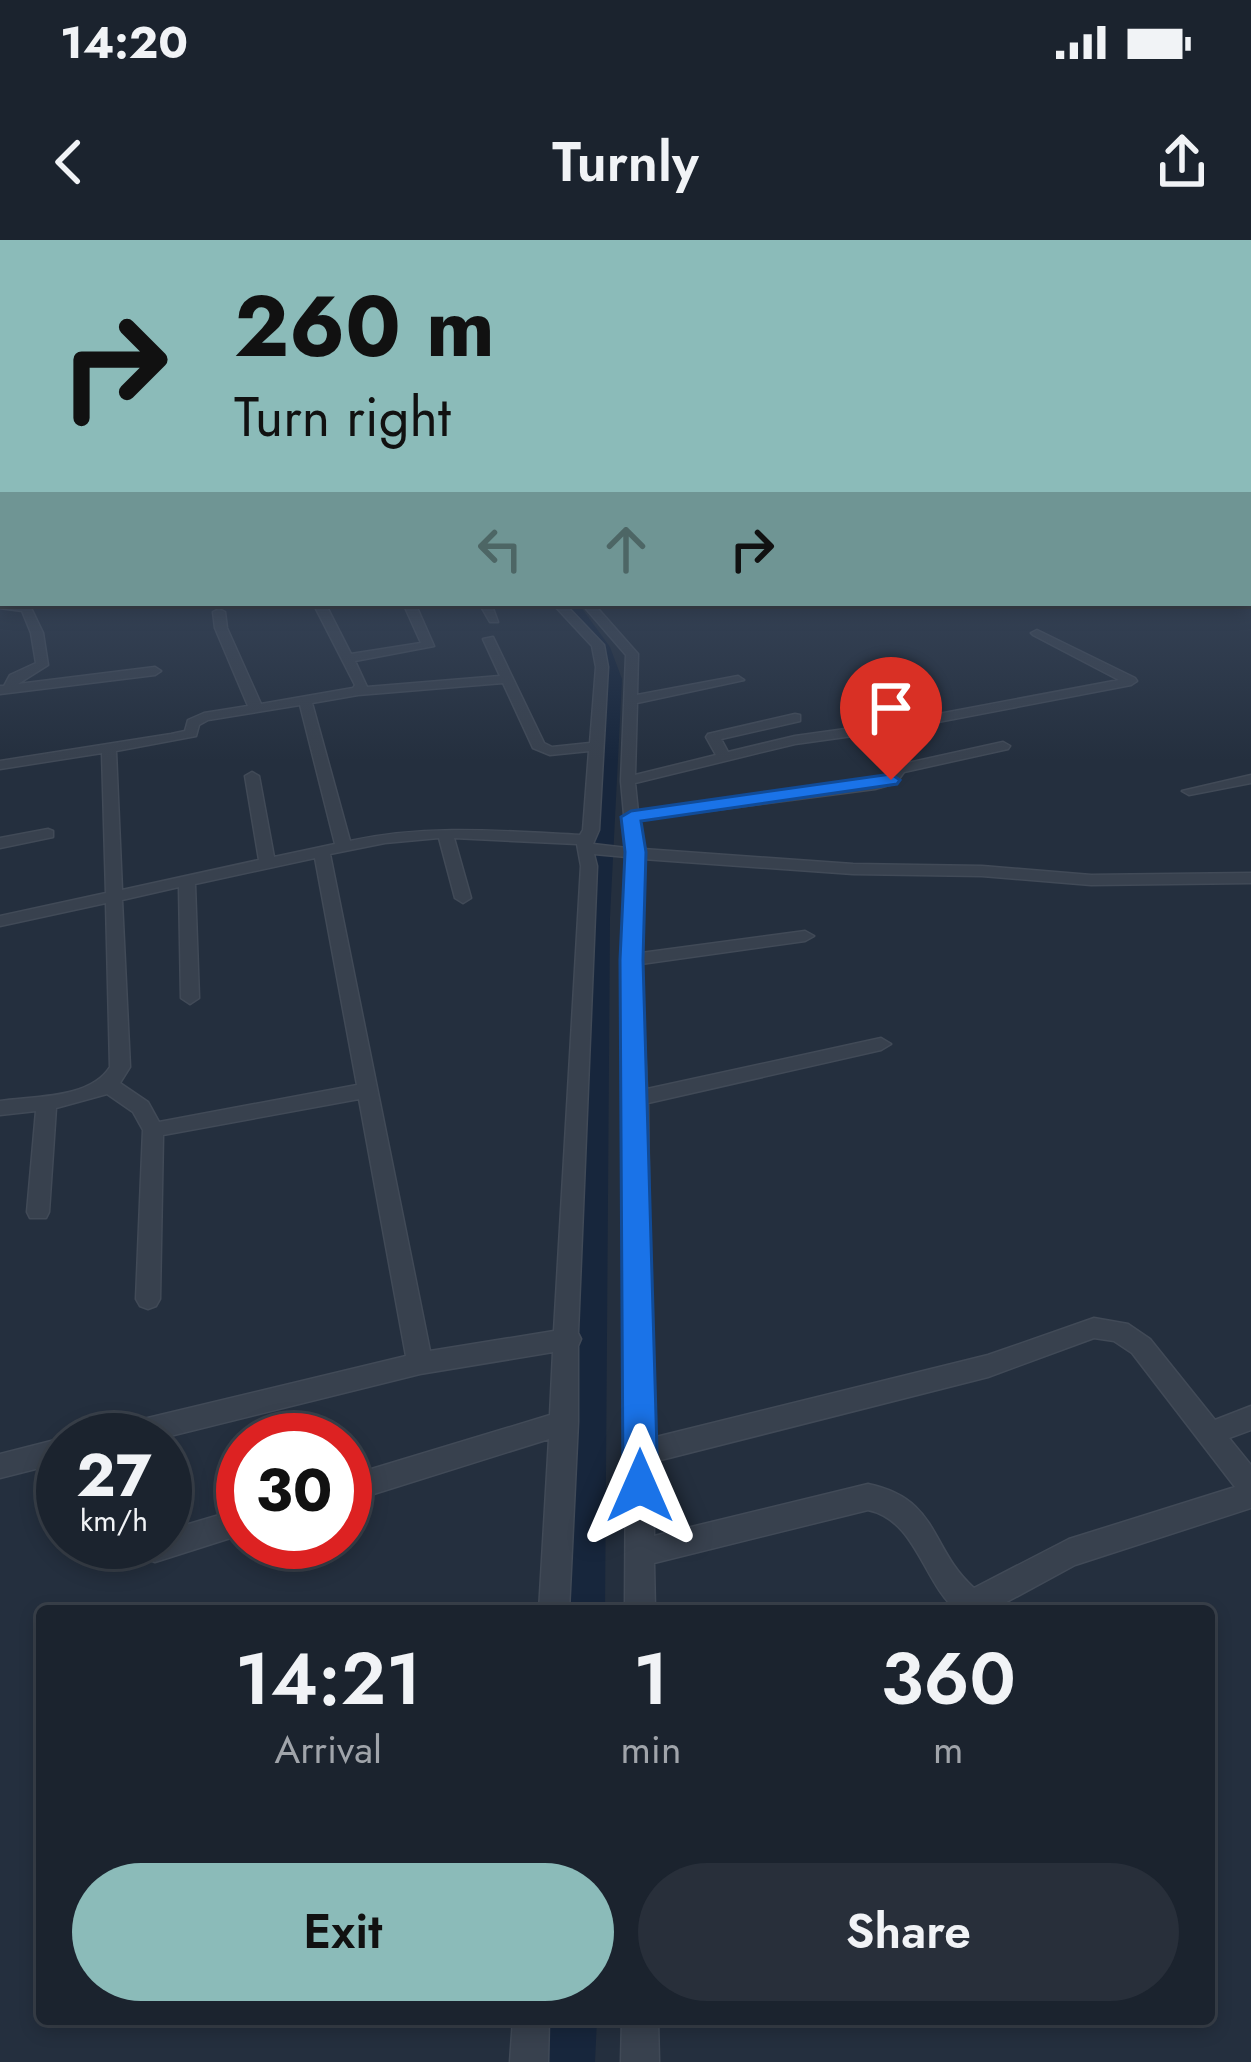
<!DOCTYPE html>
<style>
:root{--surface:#1b232e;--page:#282f3a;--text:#f1f3f6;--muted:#a0a4aa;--line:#39404a;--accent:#8bbbb9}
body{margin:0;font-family:Jost,sans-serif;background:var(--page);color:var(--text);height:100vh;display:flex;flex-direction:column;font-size:45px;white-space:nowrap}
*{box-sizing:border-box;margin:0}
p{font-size:39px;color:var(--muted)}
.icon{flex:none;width:66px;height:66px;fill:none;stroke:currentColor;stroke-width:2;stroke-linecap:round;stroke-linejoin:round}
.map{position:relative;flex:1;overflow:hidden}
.panel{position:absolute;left:36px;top:1365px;width:1179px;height:420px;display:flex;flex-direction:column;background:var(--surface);border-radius:12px;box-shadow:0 6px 18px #0003,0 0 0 3px var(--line)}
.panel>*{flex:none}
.guide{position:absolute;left:0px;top:0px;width:1251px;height:366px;box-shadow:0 6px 18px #0003,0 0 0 3px var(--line);background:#8bbbb9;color:#111;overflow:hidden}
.speed{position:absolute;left:36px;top:1173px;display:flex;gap:24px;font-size:60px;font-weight:700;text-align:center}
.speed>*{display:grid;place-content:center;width:156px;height:156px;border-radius:50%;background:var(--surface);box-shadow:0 6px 18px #0003,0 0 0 3px var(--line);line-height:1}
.speed small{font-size:30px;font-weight:400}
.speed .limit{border:18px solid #d22;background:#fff;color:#111}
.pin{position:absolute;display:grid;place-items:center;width:102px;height:102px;color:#fff;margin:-123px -51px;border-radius:50% 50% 50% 0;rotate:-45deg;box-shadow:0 0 12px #0007}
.pin .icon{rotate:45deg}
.me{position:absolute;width:132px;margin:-66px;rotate:0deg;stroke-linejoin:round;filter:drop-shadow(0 0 9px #0008)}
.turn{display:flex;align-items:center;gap:42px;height:252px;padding:0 36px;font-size:54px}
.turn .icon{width:156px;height:156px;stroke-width:2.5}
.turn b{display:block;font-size:84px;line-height:102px}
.lanes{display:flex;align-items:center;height:114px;padding:0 36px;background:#0003;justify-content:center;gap:60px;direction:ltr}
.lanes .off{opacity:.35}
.eta{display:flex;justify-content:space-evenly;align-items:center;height:204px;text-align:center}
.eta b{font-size:72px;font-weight:600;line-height:84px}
.cta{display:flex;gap:24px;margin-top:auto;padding:24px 36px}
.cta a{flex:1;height:138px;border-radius:72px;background:var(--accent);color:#111;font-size:48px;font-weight:600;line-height:138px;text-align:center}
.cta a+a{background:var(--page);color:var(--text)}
.status{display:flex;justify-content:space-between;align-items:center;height:84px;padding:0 60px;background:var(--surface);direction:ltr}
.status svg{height:33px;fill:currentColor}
header{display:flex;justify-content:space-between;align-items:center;height:156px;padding:0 36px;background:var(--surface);font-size:54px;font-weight:600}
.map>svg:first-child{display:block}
</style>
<div class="status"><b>14:20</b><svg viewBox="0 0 49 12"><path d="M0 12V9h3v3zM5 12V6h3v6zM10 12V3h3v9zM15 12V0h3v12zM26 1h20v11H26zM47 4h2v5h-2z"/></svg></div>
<header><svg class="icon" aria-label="back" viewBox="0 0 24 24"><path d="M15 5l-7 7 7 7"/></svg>Turnly<svg class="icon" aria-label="share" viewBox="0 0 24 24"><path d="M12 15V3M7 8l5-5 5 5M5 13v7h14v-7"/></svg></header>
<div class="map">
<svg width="1251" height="1822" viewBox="0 0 1251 1822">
<rect width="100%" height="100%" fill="#242f3e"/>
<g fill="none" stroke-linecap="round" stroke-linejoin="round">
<g fill="#17263c" fill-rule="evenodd">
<polygon points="563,363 578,363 610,407 622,439 610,677 605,1371 567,1371 588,677 606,439 590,398"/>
<polygon points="549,1779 597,1779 595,1822 547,1822"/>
</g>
<g stroke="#414a57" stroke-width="3">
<g id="minor">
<rect x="0" y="277" width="3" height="6"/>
<rect x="1248" y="284" width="3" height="6"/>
<polygon points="0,302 3,303 1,311 0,311"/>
<polygon points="0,362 30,366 43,393 48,425 18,444 155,427 161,431 155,435 0,454 0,446 4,446 10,435 36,423 31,393 22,371 0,368"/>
<path d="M313,363H325L351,414L421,403L403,363H415L434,406L355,421L367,447L500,436L483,399L493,397L544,503L552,507L590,503L596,427L592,406L552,363H564L604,405L608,427L599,590L593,604L627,608L621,541L626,415L581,363H593L638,414L637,455L738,436L744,440L637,463L635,535L716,515L706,497L708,494L795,474L800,475V481L721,499L728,512L795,496L896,482L1119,440L1033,395L1031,393L1037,390L1135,438L1137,441L1131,445L896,490L795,504L635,543L638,572L873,541L886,537L894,526L1003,502L1010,506L1008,509L904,532L896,543L875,549L639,580L643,609L853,624L982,626L1091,635L1251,633V643L1091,645L982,636L853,634L643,619L641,713L805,691L814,696L805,701L641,724L647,849L881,798L891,804L881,810L648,863L652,1198L988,1115L1094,1078L1128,1084L1150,1099L1215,1180L1251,1166V1190L1229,1198L1251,1225V1268L1075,1325L990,1371H957C923,1342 916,1280 868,1270L654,1323L655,1371H625L628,864L623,720L627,617L594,614L597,626L578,1093L581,1099L578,1106V1182L569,1371H539L549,1199L345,1263V1237L550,1175L553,1112L420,1134L154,1200H93L97,1192L106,1188L406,1116L359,859L163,895L160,1059L156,1066L148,1069L140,1066L136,1059L143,890L133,872L107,854L56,868L49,972L46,978H30L27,972L36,871L0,875V861C34,856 90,859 110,827L106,663L0,686V676L106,653L102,513L0,529V521L171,494L185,491L188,480L204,473L248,466L215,388L213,372L219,369L225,372L227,388L261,464L353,448L355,445ZM503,443L533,508L550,515L589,511L583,590L580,595C502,591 427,584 350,601L312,463L358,455ZM300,465L335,604L274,617L259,536L252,532L245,536L259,620L122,650L116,511L196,496L199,485L208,480ZM439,598L455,658L463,663L471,658L454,598L577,604L581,626L554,1091L430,1111L330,614L385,603ZM315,618L357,845L159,882L148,862L120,843L130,827L122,660L179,647L181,758L190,764L199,758L195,644ZM1094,1098L1114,1101L1132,1113L1235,1247L1069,1299L974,1348C929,1308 940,1259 868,1244L654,1296L653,1222L988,1137Z"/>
<polygon points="479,363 491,363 498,382 490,382"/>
<polygon points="979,363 992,363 986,366"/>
<polygon points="1251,535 1251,543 1189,555 1182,551"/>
<polygon points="48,589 53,591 53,597 0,608 0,598"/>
<polygon points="63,1198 69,1200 63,1200 63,1222 0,1238 0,1214"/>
<polygon points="243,1268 243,1294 155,1322 145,1318 141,1308 143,1302 165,1302 165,1291"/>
<polygon points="513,1779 549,1779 548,1822 510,1822"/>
<polygon points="622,1779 658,1779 659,1822 621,1822"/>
</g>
</g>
<use href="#minor" fill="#38414e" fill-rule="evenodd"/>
</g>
<linearGradient id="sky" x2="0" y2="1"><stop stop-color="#141a22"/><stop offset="0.51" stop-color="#3f4d63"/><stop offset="1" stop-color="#3f4d63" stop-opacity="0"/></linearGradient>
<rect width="1251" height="521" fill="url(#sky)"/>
<polygon fill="#1a73e8" stroke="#114b97" stroke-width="3" points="891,534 900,540 897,544 641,581 646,612 643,720 658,1246 653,1258 640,1263 628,1258 623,1246 620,720 625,612 621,577 631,571"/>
</svg>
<div class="speed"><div>27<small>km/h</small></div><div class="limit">30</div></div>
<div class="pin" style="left:891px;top:540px;background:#d93025"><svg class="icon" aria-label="arrive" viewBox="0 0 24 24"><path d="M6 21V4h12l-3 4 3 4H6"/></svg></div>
<svg class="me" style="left:640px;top:1246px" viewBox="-20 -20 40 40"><path d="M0-17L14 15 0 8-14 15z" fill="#1a73e8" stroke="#fff" stroke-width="4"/></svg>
<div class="guide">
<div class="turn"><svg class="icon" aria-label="right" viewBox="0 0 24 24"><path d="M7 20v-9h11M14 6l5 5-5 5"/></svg><div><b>260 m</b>Turn right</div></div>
<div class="lanes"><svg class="icon off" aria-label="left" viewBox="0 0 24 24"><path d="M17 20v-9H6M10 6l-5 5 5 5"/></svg><svg class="icon off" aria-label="ahead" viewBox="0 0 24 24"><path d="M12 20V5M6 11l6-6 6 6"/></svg><svg class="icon" aria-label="right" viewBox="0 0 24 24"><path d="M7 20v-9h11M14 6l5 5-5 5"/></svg></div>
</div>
<section class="panel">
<div class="eta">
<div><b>14:21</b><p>Arrival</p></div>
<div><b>1</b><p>min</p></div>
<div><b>360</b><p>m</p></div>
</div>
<div class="cta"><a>Exit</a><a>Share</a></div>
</section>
</div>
